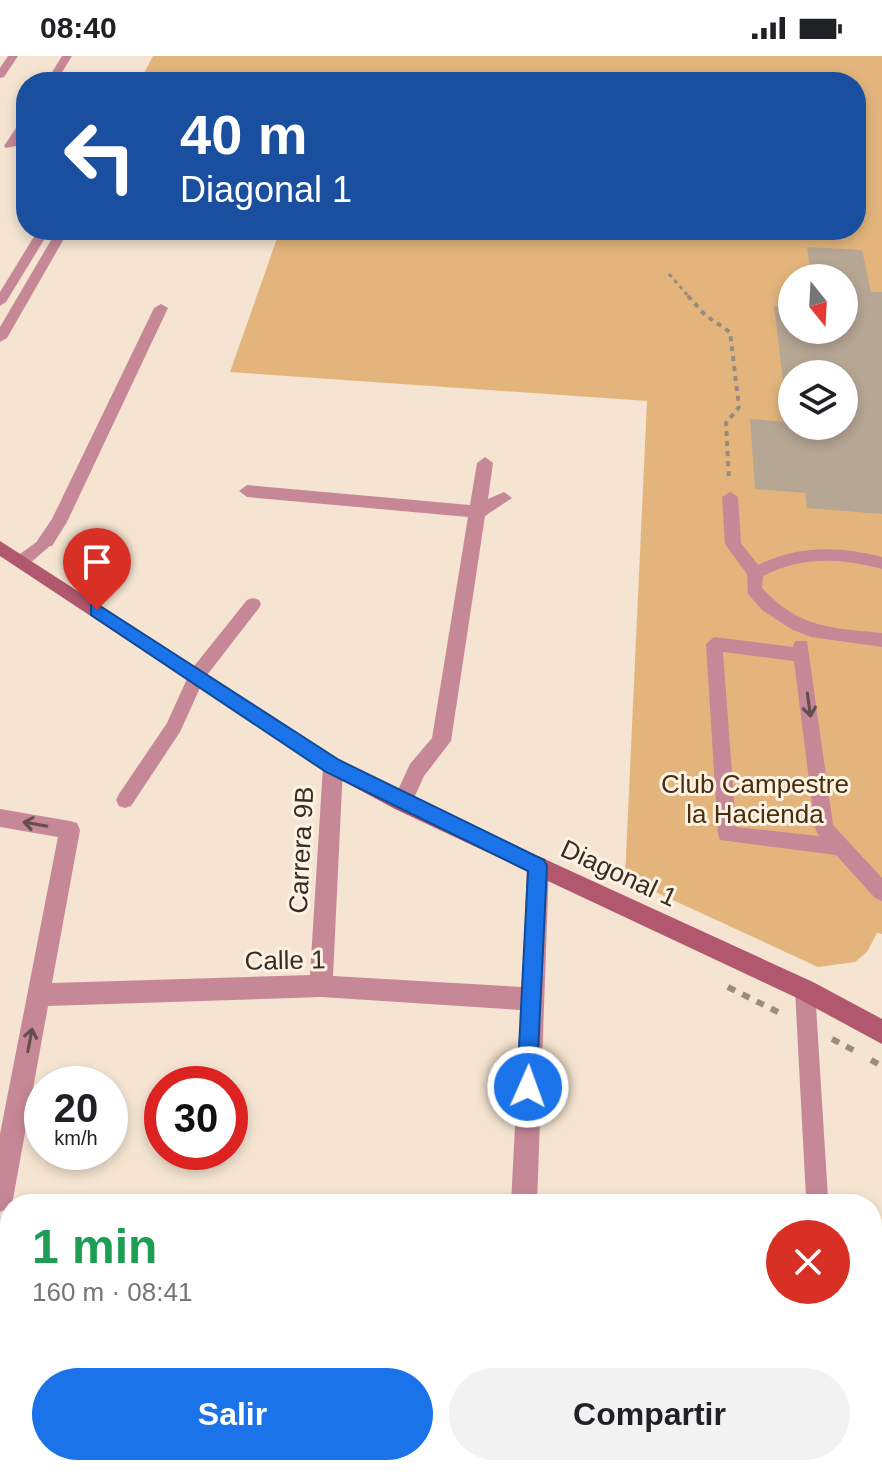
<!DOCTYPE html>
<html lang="es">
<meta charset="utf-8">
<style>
:root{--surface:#fff;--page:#f2f2f2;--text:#202124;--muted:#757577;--accent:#1a73e8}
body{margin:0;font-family:Helvetica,sans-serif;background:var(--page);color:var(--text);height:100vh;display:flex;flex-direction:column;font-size:30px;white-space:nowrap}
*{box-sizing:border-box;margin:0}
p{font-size:26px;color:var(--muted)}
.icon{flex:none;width:44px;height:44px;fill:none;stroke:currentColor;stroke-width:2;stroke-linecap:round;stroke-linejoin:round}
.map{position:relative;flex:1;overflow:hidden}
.drawer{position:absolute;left:0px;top:1138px;width:882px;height:282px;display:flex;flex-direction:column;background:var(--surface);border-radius:32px 32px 0 0;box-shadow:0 4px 12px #0003}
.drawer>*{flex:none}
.guide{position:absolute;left:16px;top:16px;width:850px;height:168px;border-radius:32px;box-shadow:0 4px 12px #0003;background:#1a4fa0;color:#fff;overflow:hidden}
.needle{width:52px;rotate:162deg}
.tools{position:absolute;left:778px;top:208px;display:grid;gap:16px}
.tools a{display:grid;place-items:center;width:80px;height:80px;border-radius:50%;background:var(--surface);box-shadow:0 4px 12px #0003;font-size:40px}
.speed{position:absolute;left:24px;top:1010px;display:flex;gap:16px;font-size:40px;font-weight:700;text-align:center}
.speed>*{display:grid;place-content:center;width:104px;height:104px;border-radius:50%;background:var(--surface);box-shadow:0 4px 12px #0003;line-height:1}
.speed small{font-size:20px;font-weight:400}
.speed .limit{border:12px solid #d22;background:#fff;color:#111}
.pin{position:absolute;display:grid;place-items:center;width:68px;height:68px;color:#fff;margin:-82px -34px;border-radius:50% 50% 50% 0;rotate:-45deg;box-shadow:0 0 8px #0007}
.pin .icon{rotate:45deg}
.me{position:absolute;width:88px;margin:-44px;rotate:2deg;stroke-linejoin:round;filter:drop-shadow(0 0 6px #0008)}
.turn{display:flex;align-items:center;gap:28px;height:168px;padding:0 32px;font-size:36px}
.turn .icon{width:104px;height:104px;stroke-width:2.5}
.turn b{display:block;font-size:56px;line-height:68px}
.round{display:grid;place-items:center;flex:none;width:84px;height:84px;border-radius:42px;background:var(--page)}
.summary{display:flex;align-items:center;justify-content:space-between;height:136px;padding:0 32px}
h1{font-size:48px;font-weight:800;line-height:60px;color:#1e9e55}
.action{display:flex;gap:16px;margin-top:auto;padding:16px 32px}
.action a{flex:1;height:92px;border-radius:48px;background:var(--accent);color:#fff;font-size:32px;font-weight:800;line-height:92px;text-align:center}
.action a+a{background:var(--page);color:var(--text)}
.status{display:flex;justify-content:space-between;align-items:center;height:56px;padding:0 40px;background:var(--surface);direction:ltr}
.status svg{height:22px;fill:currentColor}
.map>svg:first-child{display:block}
</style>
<div class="status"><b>08:40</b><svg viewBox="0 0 49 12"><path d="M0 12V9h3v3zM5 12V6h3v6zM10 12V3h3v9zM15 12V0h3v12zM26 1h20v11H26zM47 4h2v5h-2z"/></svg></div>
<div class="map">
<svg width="882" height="1419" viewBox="0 0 882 1419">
<rect width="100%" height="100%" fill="#f4e4d1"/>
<path fill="#e3b57c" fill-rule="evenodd" d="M153,0H882V878L877,877L867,896L855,906L818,911L625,822L647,345L230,316L280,174H856V26H240L143,19ZM792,222H844V274H792ZM792,318H844V370H792Z"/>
<path fill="#b6a694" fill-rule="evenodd" d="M807,191L862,194L871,236H882V458L807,452L805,437L755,433L750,363L788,366L774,250L792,251V274H844V222H811ZM792,318H844V370H792Z"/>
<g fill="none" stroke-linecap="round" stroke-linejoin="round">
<polyline stroke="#978c7f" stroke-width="3" stroke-dasharray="4 4" stroke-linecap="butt" points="669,218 690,242"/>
<polyline stroke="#978c7f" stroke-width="4" stroke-dasharray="5 5" stroke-linecap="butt" points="688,240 705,259 730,276 739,351 726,367 729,425"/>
<polyline stroke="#978c7f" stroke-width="5" stroke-dasharray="6 6" stroke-linecap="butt" points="728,931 731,933"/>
<g stroke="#978c7f" stroke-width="6" stroke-dasharray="8 8" stroke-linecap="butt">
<polyline points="728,931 780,957"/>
<polyline points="832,983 855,995"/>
<polyline points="871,1004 882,1010"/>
</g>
<g fill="#c68896" fill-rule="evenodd">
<polygon points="8,0 18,0 4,21 0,22 0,12"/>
<polygon points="62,0 72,0 56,26 46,26"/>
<polygon points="26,62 26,74 16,90 6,92 4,90 22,63"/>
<polygon points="38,174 50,174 6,246 0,250 0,236"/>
<polygon points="57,174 69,174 7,282 0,286 0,271"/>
<path d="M730,436L738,441L741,487L758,509C798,489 840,490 882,501V513C840,502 802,500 763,520L762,532C799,572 831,572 882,577V591L811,581L791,573L762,554L748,538L747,518L725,488L722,441Z"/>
<polygon points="46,479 54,485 51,489 28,509 16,509 14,505 16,501"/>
<polygon points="253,542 259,544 261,548 259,552 204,623 180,676 131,750 125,752 119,750 116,744 119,738 167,667 191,614 247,544"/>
<path d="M714,581L793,591L795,585H807L833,769L882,822V845L875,842L836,799L720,784L718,778L706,588ZM723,596L794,605L815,772L819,780L736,771Z"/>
<polygon points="805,924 812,927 815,934 828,1142 826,1148 808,1148 806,1142 795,934 798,927"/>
</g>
<g fill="#c68896" fill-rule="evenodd">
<polygon points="161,248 168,252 67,466 52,490 40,490 37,485 52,463 154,252"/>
<polygon points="485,401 493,407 488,443 504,436 512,442 485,460 451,685 424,720 409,753 402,756 395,753 392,747 410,708 432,682 468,461 247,441 239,435 247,429 470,449 477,407"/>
<polygon points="333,701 340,704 343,710 333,920 522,931 527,810 530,803 538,800 546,803 549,810 537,1148 511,1148 521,954 321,941 48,950 13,1143 9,1152 0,1156 0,1078 58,781 0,771 0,753 70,765 77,767 80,774 52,927 310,919 323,710 326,704"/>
<polygon points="0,1233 10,1234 10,1260 0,1259"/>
<rect x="502" y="1410" width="28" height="9"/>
<polygon points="833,1410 861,1410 862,1419 834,1419"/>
</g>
<polygon fill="#b1586f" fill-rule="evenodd" points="0,485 340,704 409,741 813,926 882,963 882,988 797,942 395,753 326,716 0,500"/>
</g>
<defs><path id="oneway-shaft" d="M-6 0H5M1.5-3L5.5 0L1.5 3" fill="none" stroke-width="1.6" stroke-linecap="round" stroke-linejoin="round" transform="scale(2)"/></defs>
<g stroke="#674e4e">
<use href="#oneway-shaft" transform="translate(809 649) rotate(82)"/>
<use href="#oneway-shaft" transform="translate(35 768) rotate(-170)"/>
<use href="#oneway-shaft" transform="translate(30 984) rotate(-79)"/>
</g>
<polygon fill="#1a73e8" stroke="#114b97" stroke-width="2" points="97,548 339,704 544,804 547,810 536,1039 528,1042 520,1039 517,1031 528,815 326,716 91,559 91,549"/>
<g text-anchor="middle" stroke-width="6" stroke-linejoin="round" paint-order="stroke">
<g font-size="26" fill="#462f0f" stroke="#fff2e2">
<text x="755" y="737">Club Campestre<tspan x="755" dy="30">la Hacienda</tspan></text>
</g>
<g font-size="26" fill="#342e27" stroke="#fff2e2">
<text transform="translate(301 794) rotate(-87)" y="9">Carrera 9B</text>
<text transform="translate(619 817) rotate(25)" y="9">Diagonal 1</text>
<text transform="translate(285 904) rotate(-1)" y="9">Calle 1</text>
</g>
</g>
</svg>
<div class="tools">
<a><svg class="needle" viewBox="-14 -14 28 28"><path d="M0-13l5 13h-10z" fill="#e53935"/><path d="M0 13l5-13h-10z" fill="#757577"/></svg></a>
<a><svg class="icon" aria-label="layers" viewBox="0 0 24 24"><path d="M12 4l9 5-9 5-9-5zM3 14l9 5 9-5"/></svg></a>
</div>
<div class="speed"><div>20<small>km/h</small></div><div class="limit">30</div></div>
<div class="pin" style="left:97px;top:554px;background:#d93025"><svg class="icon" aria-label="arrive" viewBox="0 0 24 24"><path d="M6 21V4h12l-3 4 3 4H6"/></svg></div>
<svg class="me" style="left:528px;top:1031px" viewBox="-20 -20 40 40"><circle r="17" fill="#1a73e8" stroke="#fff" stroke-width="3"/><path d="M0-11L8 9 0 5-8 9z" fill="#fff"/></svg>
<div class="guide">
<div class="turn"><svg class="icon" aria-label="left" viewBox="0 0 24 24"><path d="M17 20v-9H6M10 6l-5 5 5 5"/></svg><div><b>40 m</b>Diagonal 1</div></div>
</div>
<section class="drawer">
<div class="summary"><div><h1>1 min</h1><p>160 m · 08:41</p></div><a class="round" style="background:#d93025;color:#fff"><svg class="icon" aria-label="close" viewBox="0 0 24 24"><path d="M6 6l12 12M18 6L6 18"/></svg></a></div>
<div class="action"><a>Salir</a><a>Compartir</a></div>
</section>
</div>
